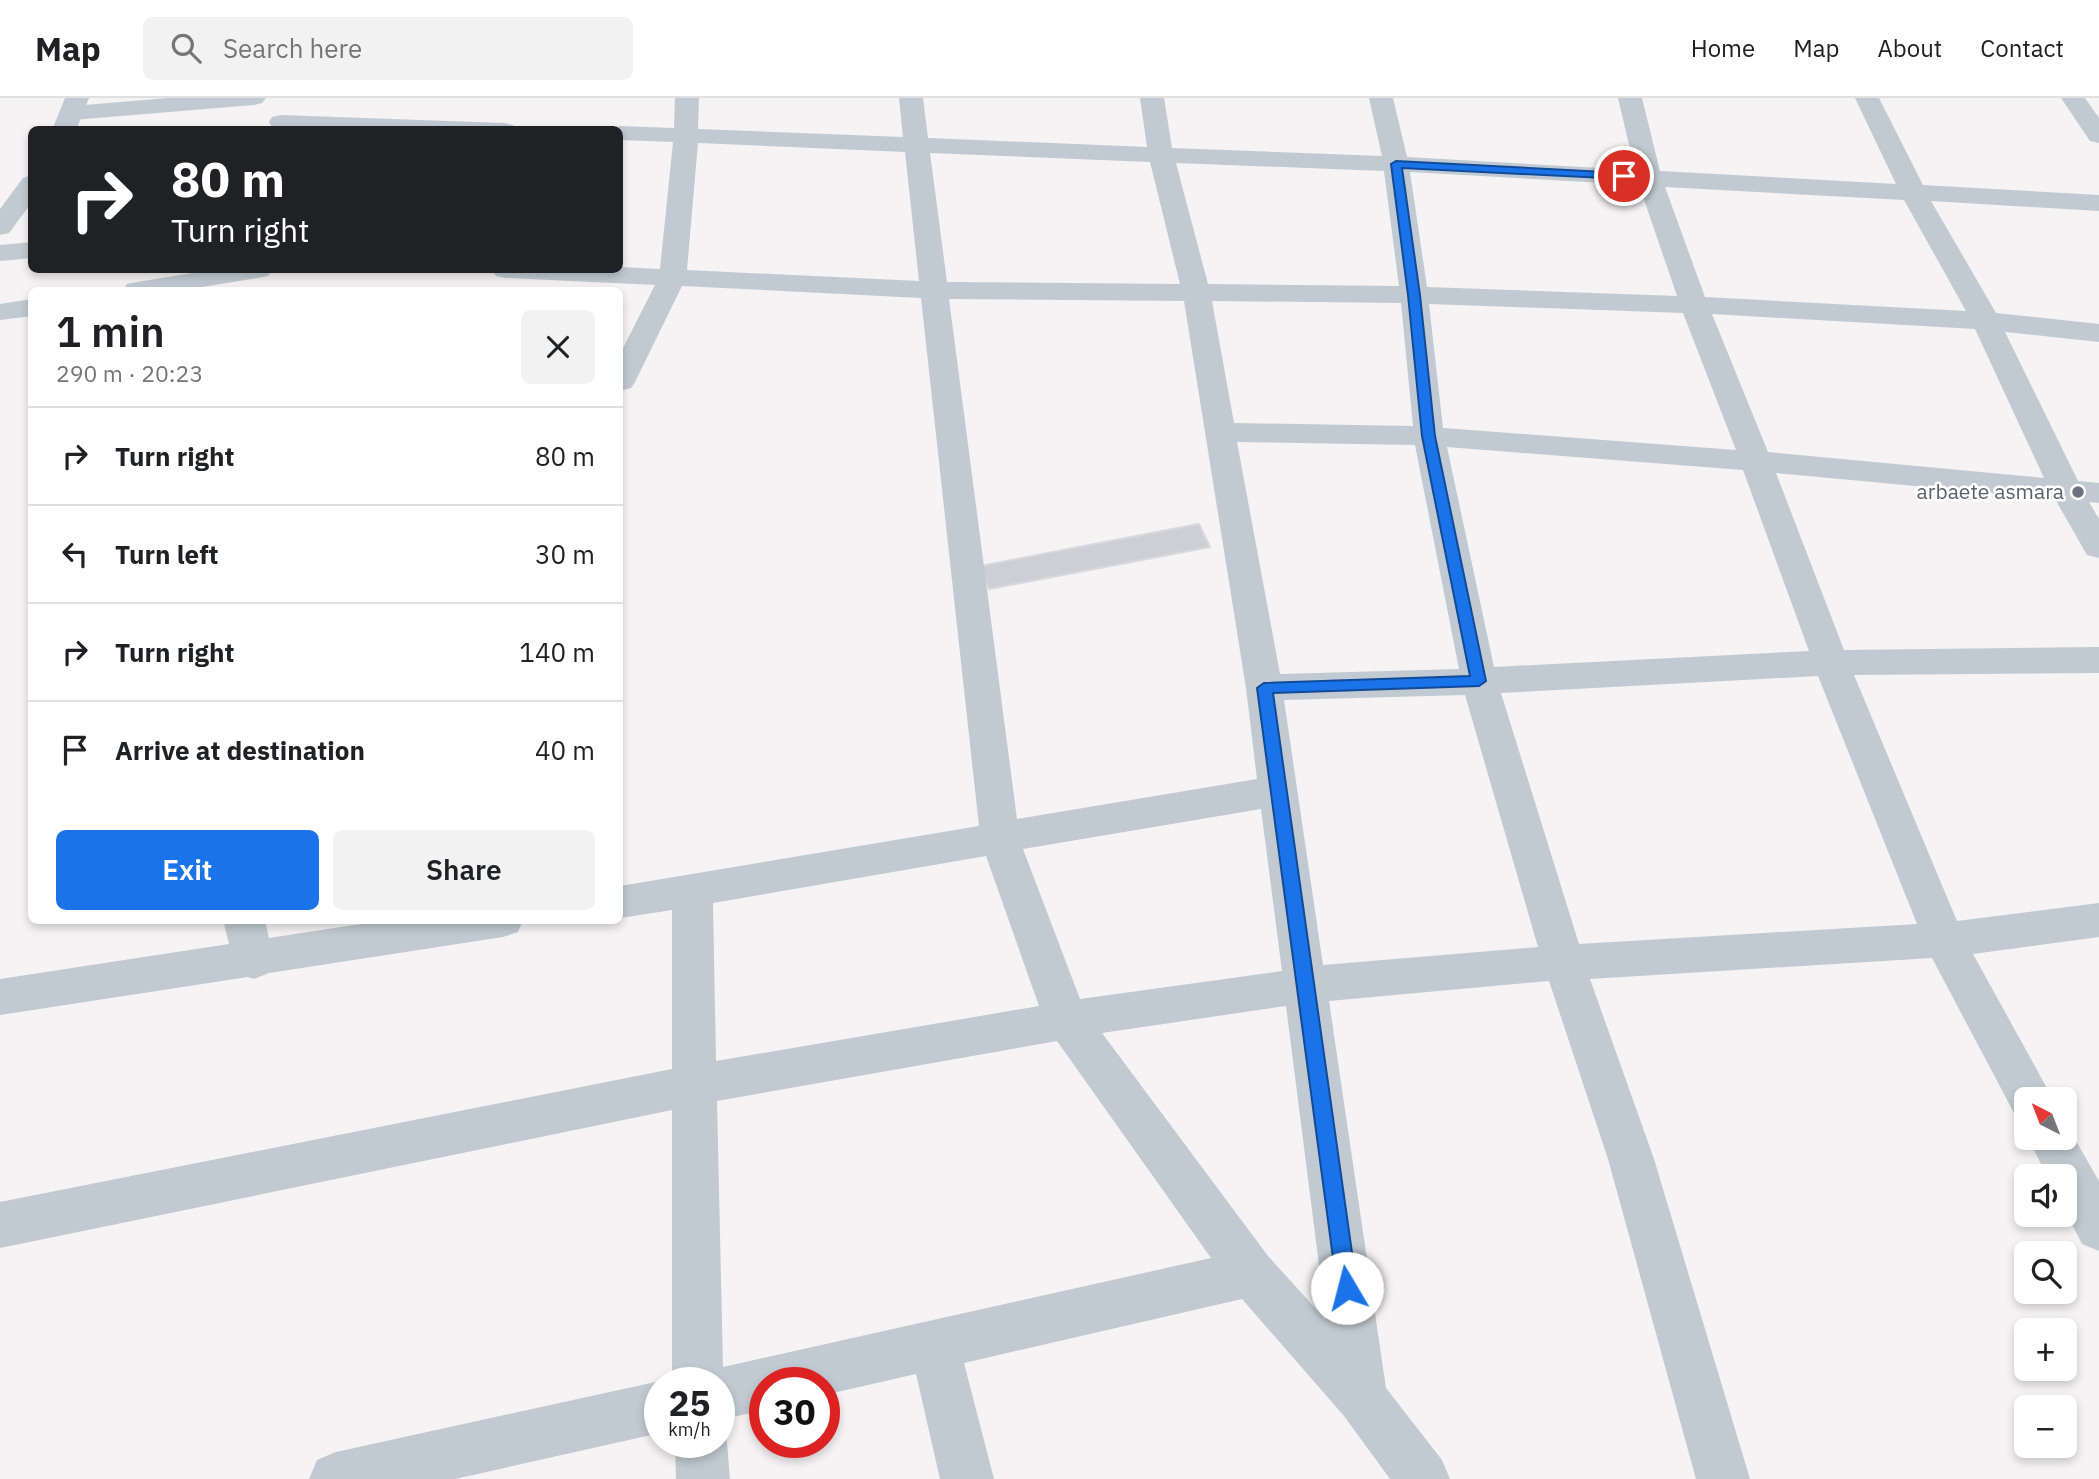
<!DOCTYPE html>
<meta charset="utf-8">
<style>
:root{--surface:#fff;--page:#f2f2f2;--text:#202124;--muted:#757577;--line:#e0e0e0;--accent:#1a73e8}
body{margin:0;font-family:"IBM Plex Sans",sans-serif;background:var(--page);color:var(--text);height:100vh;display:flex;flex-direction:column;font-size:26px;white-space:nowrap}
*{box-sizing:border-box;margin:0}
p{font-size:23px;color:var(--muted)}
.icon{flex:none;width:38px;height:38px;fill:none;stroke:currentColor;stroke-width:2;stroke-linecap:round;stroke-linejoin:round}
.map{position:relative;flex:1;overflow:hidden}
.drawer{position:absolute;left:28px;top:189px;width:595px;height:637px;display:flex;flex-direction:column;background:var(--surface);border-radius:10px;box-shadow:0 4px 10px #0003}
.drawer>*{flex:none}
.top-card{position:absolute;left:28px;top:28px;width:595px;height:147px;border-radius:10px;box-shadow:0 4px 10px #0003;background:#202124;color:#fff;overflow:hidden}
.needle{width:46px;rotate:318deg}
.tools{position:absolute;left:2014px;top:989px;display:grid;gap:14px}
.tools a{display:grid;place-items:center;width:63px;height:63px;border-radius:10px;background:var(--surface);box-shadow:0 4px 10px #0003;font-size:35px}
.speed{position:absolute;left:644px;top:1269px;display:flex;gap:14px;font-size:35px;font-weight:700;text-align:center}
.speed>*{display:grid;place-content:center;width:91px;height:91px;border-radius:50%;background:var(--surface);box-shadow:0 4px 10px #0003;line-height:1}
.speed small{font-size:18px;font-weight:400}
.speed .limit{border:10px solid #d22;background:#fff;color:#111}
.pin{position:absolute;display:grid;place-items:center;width:60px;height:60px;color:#fff;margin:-30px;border:4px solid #fff;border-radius:50%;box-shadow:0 2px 7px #0007}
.me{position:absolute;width:77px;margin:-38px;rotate:352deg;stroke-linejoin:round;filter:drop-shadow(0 0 5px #0008)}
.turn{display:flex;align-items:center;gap:24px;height:147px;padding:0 28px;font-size:32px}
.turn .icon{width:91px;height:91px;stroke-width:2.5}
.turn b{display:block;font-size:49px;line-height:60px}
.round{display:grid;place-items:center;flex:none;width:74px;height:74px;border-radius:10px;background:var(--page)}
.summary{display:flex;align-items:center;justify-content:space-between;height:119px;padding:0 28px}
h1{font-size:42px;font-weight:600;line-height:52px}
.action{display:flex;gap:14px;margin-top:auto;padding:14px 28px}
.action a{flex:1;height:80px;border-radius:10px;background:var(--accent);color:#fff;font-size:28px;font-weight:600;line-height:80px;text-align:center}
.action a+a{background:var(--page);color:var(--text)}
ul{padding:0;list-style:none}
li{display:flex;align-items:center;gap:21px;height:98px;padding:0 28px;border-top:2px solid var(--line)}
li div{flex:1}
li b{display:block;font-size:26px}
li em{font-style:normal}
header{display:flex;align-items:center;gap:42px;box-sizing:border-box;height:98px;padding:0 35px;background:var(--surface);border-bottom:2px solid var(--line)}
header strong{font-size:33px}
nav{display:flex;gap:38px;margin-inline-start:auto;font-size:24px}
.search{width:490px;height:63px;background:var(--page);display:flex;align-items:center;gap:18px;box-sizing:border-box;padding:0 24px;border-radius:10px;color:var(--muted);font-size:26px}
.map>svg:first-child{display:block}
</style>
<header>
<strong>Map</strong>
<div class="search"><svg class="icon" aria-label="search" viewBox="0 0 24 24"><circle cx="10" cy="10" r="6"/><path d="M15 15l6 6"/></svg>Search here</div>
<nav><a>Home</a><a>Map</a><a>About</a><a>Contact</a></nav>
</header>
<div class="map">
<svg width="2099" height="1381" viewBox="0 0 2099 1381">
<rect width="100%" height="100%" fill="#f5f3f3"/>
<polygon fill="#cdcfd5" stroke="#d7d9de" stroke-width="2" points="1199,426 1210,449 989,491 980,468"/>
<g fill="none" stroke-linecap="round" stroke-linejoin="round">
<g fill="#c1cad2" fill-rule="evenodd">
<polygon points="168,0 266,0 262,5 254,7 73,22 65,20 61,15 65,10 73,8"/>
<path d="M675,0H699L698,31L903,39L899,0H923L928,40L1147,49L1140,0H1164L1172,50L1382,58L1369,0H1393L1407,59L1635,72L1618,0H1642L1660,73L1896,86L1855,0H1879L1923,87L2099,97V113L1931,103L1996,215L2099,226V244L2005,234L2078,383L2099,385V405L2089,404L2099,421V460L2087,457L2055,401L1776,375L1844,552L2099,549V575L1854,577L1957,823L2099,805V839L1973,856L2053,1001H2026V1020L2014,1015L1932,860L1590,881L1654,1061L1750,1381H1696L1608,1061L1549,883L1329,903L1386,1290L1442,1362L1450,1381H1390L1344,1318L1242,1201L964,1265L994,1381H940L916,1276L824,1297V1284H765V1312L719,1322V1284H672V1012L0,1150V1104L672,971V812L620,820V788L979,728L921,200L682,188L635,284L631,290L620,293V256L655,187L506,180L496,178L492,172H620V169L660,171L673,44L620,42V32H610L620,28L674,30ZM698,45L905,54L919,183L687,172ZM930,55L1150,64L1180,186L947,184ZM1176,65L1384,73L1399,188L1208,186ZM1410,74L1639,87L1677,198L1427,189ZM1665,89L1904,102L1966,213L1705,199ZM949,201L1184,203L1246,590L1257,681L1017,721ZM1212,203L1401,205L1413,328L1234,325ZM1429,206L1683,215L1736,352L1443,330ZM1712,216L1975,231L2044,380L1768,354ZM1237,344L1415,347L1459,571L1280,576ZM1447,349L1743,372L1809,553L1494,569ZM1818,578L1917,826L1579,846L1501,595ZM1465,597L1538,849L1323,867L1284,602ZM1261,711L1282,873L1080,901L1023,751ZM986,758L1039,908L716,963L713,805ZM1286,908L1326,1222L1268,1158L1102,935ZM1057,943L1211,1160L723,1269L717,1003Z"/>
<polygon points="2061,0 2085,0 2099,20 2099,45 2090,43"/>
<polygon points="281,17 504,25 513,27 516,32 287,32 272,29 269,24 272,19"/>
<polygon points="32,144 32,160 0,163 0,147"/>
<polygon points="211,172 272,172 268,178 258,180 184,192 123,192 127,186 137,184"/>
<polygon points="32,201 32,218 0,222 0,206"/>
<polygon points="223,822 265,822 269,840 387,822 523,822 518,834 503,839 269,875 254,881 248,879 0,917 0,881 229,846"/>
<polygon points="2065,1024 2099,1083 2099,1153 2082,1146 2065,1113 2065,1078 2047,1078 2028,1040 2065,1040"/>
<polygon points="660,1283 663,1284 660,1284 660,1335 455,1381 309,1381 317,1362 336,1354"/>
<polygon points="719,1325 727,1344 730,1381 676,1381 675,1344 719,1344"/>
</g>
<g fill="#c1cad2" fill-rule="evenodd">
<polygon points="65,0 89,0 76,32 52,32"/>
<polygon points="32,77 32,104 9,135 0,137 0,111 23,80"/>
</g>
</g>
<polygon fill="#1a73e8" stroke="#114b97" stroke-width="2" points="1396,63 1624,75 1629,78 1624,81 1402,70 1420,197 1435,338 1486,583 1479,588 1273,595 1357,1190 1354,1197 1347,1200 1340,1197 1337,1190 1257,590 1264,585 1470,578 1422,338 1408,197 1391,66"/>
<circle fill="#6b7280" stroke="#fff" stroke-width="2.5" cx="2078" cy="394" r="7"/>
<g text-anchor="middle" stroke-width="5" stroke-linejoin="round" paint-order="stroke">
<g font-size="21" fill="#5b616d" stroke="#fff" text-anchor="end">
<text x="2064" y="401">arbaete asmara</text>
</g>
</g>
</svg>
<div class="tools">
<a><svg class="needle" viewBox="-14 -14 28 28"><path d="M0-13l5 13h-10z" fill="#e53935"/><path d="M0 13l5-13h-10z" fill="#757577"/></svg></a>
<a><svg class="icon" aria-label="sound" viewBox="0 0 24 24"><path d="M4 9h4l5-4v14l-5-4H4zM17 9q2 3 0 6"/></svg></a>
<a><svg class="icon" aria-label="search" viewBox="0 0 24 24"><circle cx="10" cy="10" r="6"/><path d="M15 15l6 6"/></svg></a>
<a>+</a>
<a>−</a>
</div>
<div class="speed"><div>25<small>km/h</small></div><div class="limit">30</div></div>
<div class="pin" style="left:1624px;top:78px;background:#d93025"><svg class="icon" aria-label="arrive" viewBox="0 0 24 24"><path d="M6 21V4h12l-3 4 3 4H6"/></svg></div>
<svg class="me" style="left:1347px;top:1190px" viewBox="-20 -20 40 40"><circle r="19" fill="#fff"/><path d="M0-13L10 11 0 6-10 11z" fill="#1a73e8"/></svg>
<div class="top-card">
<div class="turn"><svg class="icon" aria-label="right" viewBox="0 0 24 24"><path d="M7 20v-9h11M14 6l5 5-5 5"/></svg><div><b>80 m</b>Turn right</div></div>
</div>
<section class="drawer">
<div class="summary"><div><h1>1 min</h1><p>290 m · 20:23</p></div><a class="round"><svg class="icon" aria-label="close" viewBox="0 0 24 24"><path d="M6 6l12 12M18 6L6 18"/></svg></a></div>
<ul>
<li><svg class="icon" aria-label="right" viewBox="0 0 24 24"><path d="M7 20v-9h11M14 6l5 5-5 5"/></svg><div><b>Turn right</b></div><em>80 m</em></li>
<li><svg class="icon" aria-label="left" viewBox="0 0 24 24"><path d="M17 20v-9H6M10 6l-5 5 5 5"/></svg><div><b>Turn left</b></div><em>30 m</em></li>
<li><svg class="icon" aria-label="right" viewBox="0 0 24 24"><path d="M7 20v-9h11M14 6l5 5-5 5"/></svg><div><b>Turn right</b></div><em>140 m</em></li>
<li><svg class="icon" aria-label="arrive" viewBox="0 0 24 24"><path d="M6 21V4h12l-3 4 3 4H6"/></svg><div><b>Arrive at destination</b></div><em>40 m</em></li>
</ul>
<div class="action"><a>Exit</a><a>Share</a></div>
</section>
</div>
